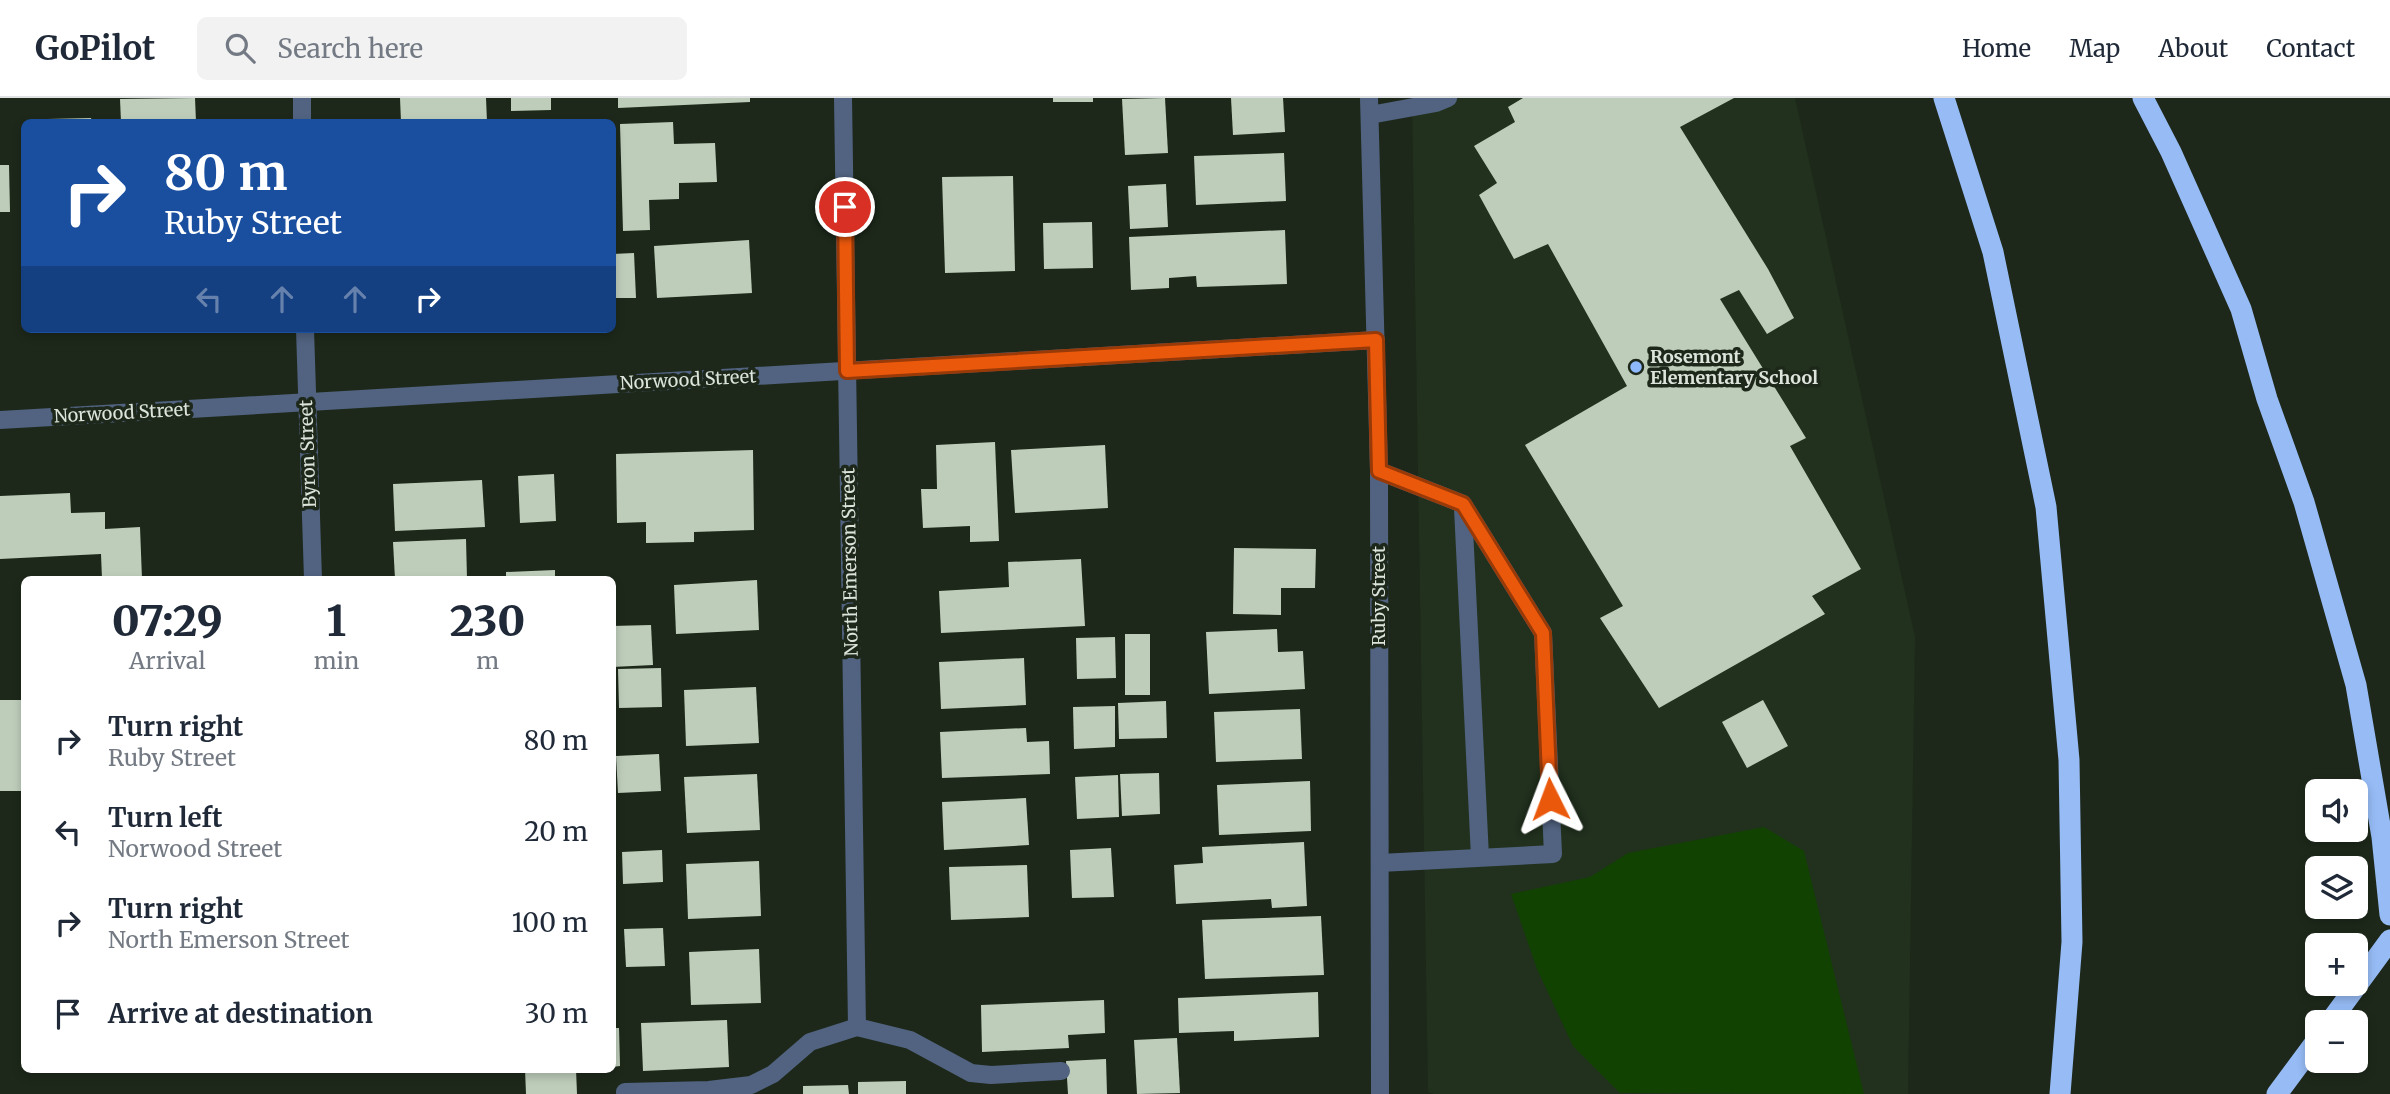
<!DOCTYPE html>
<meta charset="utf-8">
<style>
:root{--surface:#fff;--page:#f2f2f3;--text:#1f2937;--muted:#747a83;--line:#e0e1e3}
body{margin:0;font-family:Merriweather,serif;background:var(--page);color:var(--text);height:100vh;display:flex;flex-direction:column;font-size:26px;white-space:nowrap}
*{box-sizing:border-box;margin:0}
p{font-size:23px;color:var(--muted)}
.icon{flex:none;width:38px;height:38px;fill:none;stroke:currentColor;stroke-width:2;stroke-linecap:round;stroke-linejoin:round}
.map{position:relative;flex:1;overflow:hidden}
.panel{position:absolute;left:21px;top:478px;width:595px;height:497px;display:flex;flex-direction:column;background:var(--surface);border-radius:10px;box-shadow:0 4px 10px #0003}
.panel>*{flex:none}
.top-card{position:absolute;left:21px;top:21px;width:595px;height:214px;border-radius:10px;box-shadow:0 4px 10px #0003;background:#1a4fa0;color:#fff;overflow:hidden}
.buttons{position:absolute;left:2305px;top:681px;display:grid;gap:14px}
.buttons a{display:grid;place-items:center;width:63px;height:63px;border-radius:10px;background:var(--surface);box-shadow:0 4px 10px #0003;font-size:35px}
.pin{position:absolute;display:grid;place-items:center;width:60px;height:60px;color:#fff;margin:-30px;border:4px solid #fff;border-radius:50%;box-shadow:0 2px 7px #0007}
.me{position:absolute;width:77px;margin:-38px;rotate:357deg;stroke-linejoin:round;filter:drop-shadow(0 0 5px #0008)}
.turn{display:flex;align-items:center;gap:24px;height:147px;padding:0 28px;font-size:32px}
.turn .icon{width:91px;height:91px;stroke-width:2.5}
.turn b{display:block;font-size:49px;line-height:60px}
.lanes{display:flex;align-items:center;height:66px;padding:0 28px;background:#0003;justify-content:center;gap:35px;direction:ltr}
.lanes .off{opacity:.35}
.eta{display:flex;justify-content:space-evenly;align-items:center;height:119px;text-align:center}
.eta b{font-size:42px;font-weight:800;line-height:49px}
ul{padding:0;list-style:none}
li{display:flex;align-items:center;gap:21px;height:91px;padding:0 28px}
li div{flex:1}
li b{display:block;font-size:26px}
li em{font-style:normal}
header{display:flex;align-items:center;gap:42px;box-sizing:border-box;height:98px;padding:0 35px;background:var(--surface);border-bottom:2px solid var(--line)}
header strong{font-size:33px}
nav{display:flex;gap:38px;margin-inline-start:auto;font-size:24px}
.search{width:490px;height:63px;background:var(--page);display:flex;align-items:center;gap:18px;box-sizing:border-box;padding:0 24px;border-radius:10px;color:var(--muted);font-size:26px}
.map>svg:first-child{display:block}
</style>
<header>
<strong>GoPilot</strong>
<div class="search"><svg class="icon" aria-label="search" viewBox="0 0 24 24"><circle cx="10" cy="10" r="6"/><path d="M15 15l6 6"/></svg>Search here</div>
<nav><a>Home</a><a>Map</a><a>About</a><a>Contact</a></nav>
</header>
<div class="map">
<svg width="2390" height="996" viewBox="0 0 2390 996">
<rect width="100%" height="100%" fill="#1d281a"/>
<polygon fill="#21311e" points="1412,0 1795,0 1915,539 1908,996 1434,996 1428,994"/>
<polygon fill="#124202" points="1764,729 1804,753 1864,996 1620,995 1573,948 1537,871 1511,796 1590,779 1628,755"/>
<g fill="#becdba">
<polygon points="195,0 196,24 121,24 120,1"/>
<polygon points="400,0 486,0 487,24 401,24"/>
<polygon points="511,0 551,0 551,12 511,13"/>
<polygon points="618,0 750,0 750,4 618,10"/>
<rect x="1053" y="0" width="40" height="4"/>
<polygon points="1165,0 1168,55 1125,57 1122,1"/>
<polygon points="1231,0 1283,0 1285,34 1233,37"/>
<polygon points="1523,0 1734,0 1680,29 1768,171 1794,220 1767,236 1739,192 1720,201 1806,340 1790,348 1861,471 1812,498 1825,516 1659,610 1600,520 1623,508 1525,347 1627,288 1548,146 1514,161 1479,97 1497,85 1474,48 1515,24 1508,9"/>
<polygon points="91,20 92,24 48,24 47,21"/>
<polygon points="673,24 674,46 715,45 717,84 679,85 679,101 649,102 650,132 623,133 620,26"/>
<polygon points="1284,55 1286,103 1196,107 1194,58"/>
<polygon points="0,67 9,67 10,114 0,114"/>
<polygon points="1013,78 1015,173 945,175 942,79"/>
<polygon points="1166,86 1168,129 1130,131 1128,88"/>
<polygon points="1092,124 1093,170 1044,171 1043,125"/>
<polygon points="1285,132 1287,186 1197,189 1196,178 1169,180 1169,190 1131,192 1129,139"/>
<polygon points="749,142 752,195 657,200 654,148"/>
<polygon points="634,155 636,200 612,200 612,156"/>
<polygon points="995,344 999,443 970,444 970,428 923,430 921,391 937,391 936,347"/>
<polygon points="1105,347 1108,410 1015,415 1011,352"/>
<polygon points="753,352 754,432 694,434 694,444 646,445 646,424 617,425 616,356"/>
<polygon points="554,376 556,423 520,425 518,378"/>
<polygon points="482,382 485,429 395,433 393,386"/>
<polygon points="70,395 71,415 105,414 105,431 140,429 142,481 102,481 101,456 0,461 0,398"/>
<polygon points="466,441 467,481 395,481 393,444"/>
<polygon points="1234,450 1316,451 1315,490 1281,490 1281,517 1233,516"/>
<polygon points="1081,461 1085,528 941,535 939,493 1009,489 1008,464"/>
<polygon points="555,472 555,481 506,481 506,474"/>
<polygon points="757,482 759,532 676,536 674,487"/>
<polygon points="651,527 653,567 612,569 612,528"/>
<polygon points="1277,531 1278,554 1303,553 1305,591 1209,596 1206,534"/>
<rect x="1125" y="536" width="25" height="61"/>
<polygon points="1115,539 1116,580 1077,581 1076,540"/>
<polygon points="1024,560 1026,607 941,611 939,564"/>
<polygon points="661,570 662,609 619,610 618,571"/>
<polygon points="756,589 759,645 686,648 684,592"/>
<rect x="0" y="602" width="24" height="91"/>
<polygon points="1763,602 1788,648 1747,670 1722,624"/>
<polygon points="1166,603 1167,640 1119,641 1118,605"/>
<polygon points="1115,608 1115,649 1074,651 1073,609"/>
<polygon points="1300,611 1302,661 1216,664 1214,614"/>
<polygon points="1026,630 1027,644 1049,643 1050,676 942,680 940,634"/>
<polygon points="659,656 661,693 618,695 616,658"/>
<polygon points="1159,675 1160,716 1122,718 1120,676"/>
<polygon points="757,676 760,732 687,735 684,679"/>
<polygon points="1118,677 1119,719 1077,721 1075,679"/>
<polygon points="1310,683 1311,733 1219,737 1217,687"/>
<polygon points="1026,700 1029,747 944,752 942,704"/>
<polygon points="1304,744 1307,808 1272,810 1271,801 1176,806 1174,767 1203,765 1202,749"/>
<polygon points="1111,750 1114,799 1072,800 1070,752"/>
<polygon points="662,752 663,784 623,786 622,754"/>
<polygon points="759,763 761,818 688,821 686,766"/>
<polygon points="1027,767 1029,819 951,822 949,769"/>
<polygon points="1321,818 1324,877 1205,881 1202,822"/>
<polygon points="663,830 665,868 626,869 624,831"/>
<polygon points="759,851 761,905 691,907 689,854"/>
<polygon points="1318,894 1319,939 1234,943 1234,933 1179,935 1178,900"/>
<polygon points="1104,902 1105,935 1068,937 1069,950 982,954 981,907"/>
<polygon points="727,922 729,969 643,973 641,925"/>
<polygon points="612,930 619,930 620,968 612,969"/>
<polygon points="1177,940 1180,995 1137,996 1134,942"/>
<polygon points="1106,961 1107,996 1068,996 1066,963"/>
<polygon points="525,971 576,971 577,996 526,996"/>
<polygon points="906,983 906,996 858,996 858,984"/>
<polygon points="848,987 849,996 803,996 803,988"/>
</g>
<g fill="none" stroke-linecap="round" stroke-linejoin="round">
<g stroke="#516381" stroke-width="18">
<polyline points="302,0 302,24"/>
<polyline points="843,0 857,929"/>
<polyline points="1369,0 1379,373 1380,996"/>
<polyline points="1370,17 1436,5 1448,0"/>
<polyline points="305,231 313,481"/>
<polyline points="0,322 1376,242"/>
<polyline points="1379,373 1463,406 1543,535 1553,756 1380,765"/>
<polyline points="1463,410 1480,759"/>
<polyline points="625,994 709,992 751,987 773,976 810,944 857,929 910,942 971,975 991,977 1061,973"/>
</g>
<g stroke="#96bbf5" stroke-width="21">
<polyline points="1944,0 1993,154 2046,409 2069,662 2072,844 2060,996"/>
<polyline points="2143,0 2171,54 2241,211 2267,301 2304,404 2356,587 2382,739 2390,817"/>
<polyline points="2330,924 2390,842"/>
<polyline points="2277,996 2317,942"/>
</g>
</g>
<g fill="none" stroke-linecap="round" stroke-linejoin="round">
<g stroke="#983908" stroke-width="18">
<polyline id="route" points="845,109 847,273 1376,242 1379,373 1463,406 1543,535 1550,701"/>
</g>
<use href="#route" stroke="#ea580c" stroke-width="12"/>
</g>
<circle fill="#8eb9fd" stroke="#1d281a" stroke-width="2.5" cx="1636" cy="269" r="7"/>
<g text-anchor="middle" stroke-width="7" stroke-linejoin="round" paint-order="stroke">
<g font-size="18" font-weight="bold" fill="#dde4db" stroke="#1d281a" text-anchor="start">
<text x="1650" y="265">Rosemont<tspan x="1650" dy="21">Elementary School</tspan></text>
</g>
<g font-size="18" fill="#dde4db" stroke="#1d281a">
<text transform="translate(688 282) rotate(-3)" y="6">Norwood Street</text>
<text transform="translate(122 315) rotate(-3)" y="6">Norwood Street</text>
<text transform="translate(308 356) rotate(-92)" y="6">Byron Street</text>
<text transform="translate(850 464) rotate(-91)" y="6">North Emerson Street</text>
<text transform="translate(1379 498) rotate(-90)" y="6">Ruby Street</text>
</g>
</g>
</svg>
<div class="buttons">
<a><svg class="icon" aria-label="sound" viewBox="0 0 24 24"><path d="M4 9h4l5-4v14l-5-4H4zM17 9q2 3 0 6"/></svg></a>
<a><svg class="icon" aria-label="layers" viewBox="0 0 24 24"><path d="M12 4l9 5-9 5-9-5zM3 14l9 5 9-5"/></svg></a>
<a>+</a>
<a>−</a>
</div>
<div class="pin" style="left:845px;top:109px;background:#d93025"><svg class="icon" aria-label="arrive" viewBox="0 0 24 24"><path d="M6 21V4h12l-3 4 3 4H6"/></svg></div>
<svg class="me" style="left:1550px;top:701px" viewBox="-20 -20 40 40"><path d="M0-17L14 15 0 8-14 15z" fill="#ea580c" stroke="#fff" stroke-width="4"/></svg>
<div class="top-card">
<div class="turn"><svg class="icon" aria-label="right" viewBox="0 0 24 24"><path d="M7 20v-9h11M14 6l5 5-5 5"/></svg><div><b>80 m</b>Ruby Street</div></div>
<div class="lanes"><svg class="icon off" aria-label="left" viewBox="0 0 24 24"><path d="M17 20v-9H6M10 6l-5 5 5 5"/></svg><svg class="icon off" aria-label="ahead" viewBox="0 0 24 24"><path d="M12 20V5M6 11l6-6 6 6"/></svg><svg class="icon off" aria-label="ahead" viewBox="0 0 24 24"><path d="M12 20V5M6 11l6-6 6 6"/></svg><svg class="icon" aria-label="right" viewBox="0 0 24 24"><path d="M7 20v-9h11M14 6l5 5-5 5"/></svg></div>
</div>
<section class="panel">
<div class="eta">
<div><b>07:29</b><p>Arrival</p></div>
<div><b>1</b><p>min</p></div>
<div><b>230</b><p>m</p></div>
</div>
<ul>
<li><svg class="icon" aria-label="right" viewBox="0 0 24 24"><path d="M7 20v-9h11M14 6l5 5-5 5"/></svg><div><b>Turn right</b><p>Ruby Street</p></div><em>80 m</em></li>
<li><svg class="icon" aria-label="left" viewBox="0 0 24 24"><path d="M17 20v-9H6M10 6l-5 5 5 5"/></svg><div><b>Turn left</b><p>Norwood Street</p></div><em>20 m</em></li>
<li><svg class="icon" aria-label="right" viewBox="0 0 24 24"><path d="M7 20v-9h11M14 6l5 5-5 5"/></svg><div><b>Turn right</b><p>North Emerson Street</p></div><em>100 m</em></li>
<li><svg class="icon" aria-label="arrive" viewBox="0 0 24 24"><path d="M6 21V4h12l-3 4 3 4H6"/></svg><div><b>Arrive at destination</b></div><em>30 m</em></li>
</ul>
</section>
</div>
